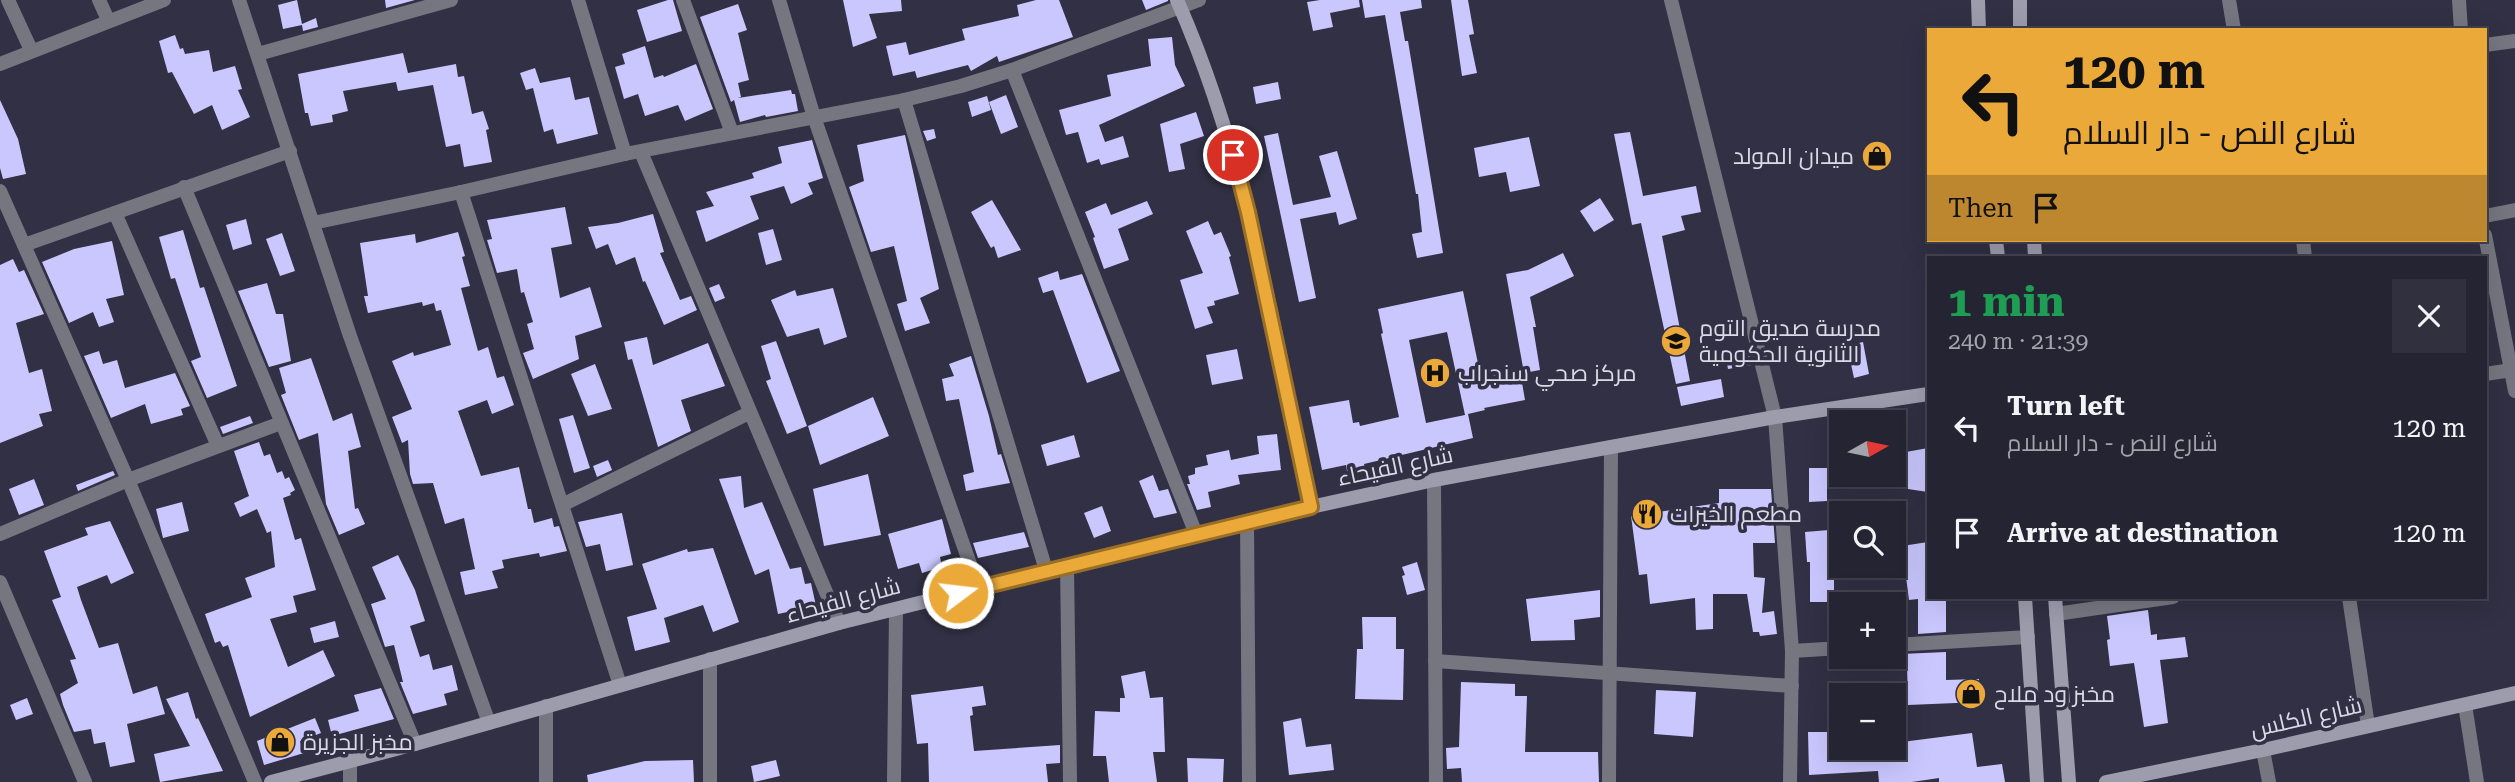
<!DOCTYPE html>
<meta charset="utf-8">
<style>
:root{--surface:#252433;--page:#31303f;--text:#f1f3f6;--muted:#a3a4ac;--line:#42414e}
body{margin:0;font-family:"Roboto Serif",Cairo,serif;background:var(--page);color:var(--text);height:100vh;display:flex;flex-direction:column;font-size:26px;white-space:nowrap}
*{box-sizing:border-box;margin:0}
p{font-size:23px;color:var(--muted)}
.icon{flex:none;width:38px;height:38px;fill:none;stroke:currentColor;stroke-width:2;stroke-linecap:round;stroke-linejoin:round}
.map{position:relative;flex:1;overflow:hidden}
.sheet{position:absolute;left:1927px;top:256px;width:560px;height:343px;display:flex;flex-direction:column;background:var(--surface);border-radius:0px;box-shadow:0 7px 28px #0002,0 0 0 2px var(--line)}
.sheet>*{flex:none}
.guide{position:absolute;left:1927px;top:28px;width:560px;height:214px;border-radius:0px;box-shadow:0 7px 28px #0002,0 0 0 2px var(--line);background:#eba93a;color:#111;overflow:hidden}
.needle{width:46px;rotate:81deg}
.tools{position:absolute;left:1829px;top:410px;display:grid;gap:14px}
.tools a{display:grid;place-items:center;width:77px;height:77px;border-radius:0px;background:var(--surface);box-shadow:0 7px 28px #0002,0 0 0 2px var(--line);font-size:35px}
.pin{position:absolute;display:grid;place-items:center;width:60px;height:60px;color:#fff;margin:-30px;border:4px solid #fff;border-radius:50%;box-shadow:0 2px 7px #0007}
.me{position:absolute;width:77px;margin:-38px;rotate:75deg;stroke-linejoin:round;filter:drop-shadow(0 0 5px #0008)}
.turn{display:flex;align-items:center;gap:24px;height:147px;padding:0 21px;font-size:32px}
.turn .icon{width:91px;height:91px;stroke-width:2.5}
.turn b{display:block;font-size:49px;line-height:60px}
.then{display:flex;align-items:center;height:66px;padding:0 21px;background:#0003;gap:14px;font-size:26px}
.round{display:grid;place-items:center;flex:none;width:74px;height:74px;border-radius:0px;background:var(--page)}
.overview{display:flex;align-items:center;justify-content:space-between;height:119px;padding:0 21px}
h1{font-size:42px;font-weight:700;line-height:52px;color:#1e9e55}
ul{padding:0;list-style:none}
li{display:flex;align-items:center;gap:21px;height:105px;padding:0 21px}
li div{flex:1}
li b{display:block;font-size:26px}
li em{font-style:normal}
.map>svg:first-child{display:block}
</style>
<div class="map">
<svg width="2515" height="782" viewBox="0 0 2515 782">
<rect width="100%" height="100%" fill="#313044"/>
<g fill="#c9c7fe" fill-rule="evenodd">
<polygon points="297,0 302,24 316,18 318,27 303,31 302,25 283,29 278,5"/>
<polygon points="385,0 415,0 386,8"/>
<polygon points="668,0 673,0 682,31 647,42 637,10"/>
<polygon points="843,0 901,0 902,11 869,14 877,38 853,47"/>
<polygon points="1036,0 1059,0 1073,37 999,62 997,56 971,71 968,65 917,78 915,71 893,76 886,46 906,42 909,55 965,40 962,29 1019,16 1017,5"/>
<polygon points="1142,0 1168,0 1168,1 1146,10"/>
<polygon points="1320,0 1359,0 1360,7 1330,13 1333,27 1313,31 1307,2"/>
<polygon points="1362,0 1421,0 1422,8 1400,12 1405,41 1408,41 1443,253 1417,258 1412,234 1422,232 1418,194 1416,194 1385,15 1365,18"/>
<polygon points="1451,0 1468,0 1474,34 1469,35 1477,73 1462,76"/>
<polygon points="738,4 747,30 738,33 749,80 738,83 741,97 738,98 791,90 792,94 795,94 798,111 766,117 765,115 740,122 734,100 731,102 700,17"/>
<polygon points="175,35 180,49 183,48 185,54 209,50 213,72 235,66 242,89 238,90 250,117 222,130 212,105 194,114 172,72 168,73 159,41"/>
<polygon points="1172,37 1175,65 1185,86 1099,125 1105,142 1123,136 1129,157 1101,165 1099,159 1087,163 1078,132 1066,135 1059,110 1111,96 1107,75 1151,66 1148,39"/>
<polygon points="645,46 654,78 663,75 664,77 696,64 713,109 685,121 678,105 645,116 638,94 624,99 615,67 625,64 622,54"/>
<polygon points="403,53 408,73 456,64 458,77 464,76 472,114 483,111 489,129 486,130 492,162 464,167 460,144 446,147 433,85 398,91 396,82 343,91 348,111 332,115 333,122 311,126 308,113 305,113 298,74"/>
<polygon points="535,68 540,83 570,77 575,100 589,97 598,134 557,144 553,129 544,132 533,88 526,90 520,73"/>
<polygon points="1278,82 1281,99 1256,104 1253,87"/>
<polygon points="1006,95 1018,127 1001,134 989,102"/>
<polygon points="987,96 991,110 972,117 968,102"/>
<polygon points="0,100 18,139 26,174 3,179 0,168"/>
<polygon points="1196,112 1204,136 1180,144 1185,169 1169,172 1160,124"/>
<polygon points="934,129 936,138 927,141 923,131"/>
<polygon points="1630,132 1643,196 1696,186 1701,212 1681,216 1685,230 1662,236 1690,381 1676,384 1641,223 1632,225 1614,134"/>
<polygon points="1278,133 1293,205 1331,197 1319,156 1337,151 1357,219 1339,225 1336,212 1300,219 1316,298 1299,302 1264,136"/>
<polygon points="905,135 939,289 920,298 930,323 905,331 897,304 907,301 894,246 871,252 849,187 864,181 857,145"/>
<polygon points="1529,137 1540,186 1510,192 1506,172 1479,177 1474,148"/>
<polygon points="812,140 823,178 808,183 813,194 791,204 784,186 750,196 759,219 706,242 696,211 714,206 706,192 754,178 752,173 782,163 778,147"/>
<polygon points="1600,198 1614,220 1594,232 1580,211"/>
<polygon points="992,200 1021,250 998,258 994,246 991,248 971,212"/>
<polygon points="1147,201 1153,214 1118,229 1129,260 1104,269 1093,238 1095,237 1085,212 1106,203 1111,215"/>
<polygon points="565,207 572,244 551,248 560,298 590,287 602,327 575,336 579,359 533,379 523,353 534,349 527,324 533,322 524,292 521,293 517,269 497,273 487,240 492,239 487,220"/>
<polygon points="653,214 664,252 660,253 680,300 691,296 697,310 664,325 645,281 643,282 635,257 616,265 608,244 596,249 588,227 618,223"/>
<polygon points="246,219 252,244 233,250 226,225"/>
<polygon points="1208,221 1214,235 1221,232 1231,256 1229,257 1239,294 1214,301 1215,305 1207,307 1213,323 1195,329 1180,280 1203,273 1186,231"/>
<polygon points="773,229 782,260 766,265 758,233"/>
<polygon points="183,230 200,288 204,287 237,386 207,398 191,361 201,357 175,278 171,279 159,237"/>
<polygon points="458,232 465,256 462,257 470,286 461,288 478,351 488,347 497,378 504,376 514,405 492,414 487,400 458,411 481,476 519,467 528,509 531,509 534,523 552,518 554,527 559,526 567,551 540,557 539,553 502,560 504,568 492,571 498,588 465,595 460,572 475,569 464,518 445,524 433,483 413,484 410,474 408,440 402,443 392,417 412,409 392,361 413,352 414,356 451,345 441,310 436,311 434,303 423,306 422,302 368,313 364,296 368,296 360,243 415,234 416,243"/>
<polygon points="282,233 295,271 280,276 266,239"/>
<polygon points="112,241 124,295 106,299 114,322 99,327 93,312 69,323 42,262 74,249"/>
<polygon points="1563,253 1574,276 1530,297 1536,327 1533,327 1540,370 1524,373 1506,274 1528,270"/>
<polygon points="13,259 19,272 24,270 44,314 16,323 29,373 42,369 52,411 39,414 43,426 0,443 0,265"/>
<polygon points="1058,271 1060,280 1082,274 1120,371 1087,383 1053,290 1043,293 1038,278"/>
<polygon points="267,283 276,314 283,314 291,361 269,367 238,291"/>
<polygon points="719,284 725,298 715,302 709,288"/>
<polygon points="833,288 847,337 824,345 819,328 787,337 771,300 795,290 797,296"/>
<path d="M1463,291L1481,378L1520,371L1525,400L1484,408L1485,410L1468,414L1473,438L1364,464L1365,469L1347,471L1346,465L1322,470L1309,407L1349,400L1353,423L1359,422L1360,426L1399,417L1381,334L1383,333L1378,309ZM1447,332L1465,415L1426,423L1409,340Z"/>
<polygon points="647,337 653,365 708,343 725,386 681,400 691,431 658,447 632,359 628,360 624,342"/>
<polygon points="776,341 807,426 787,434 766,381 771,379 761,346"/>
<polygon points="1863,342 1869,374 1854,378 1847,346"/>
<polygon points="1748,348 1752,365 1728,369 1725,353"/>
<polygon points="1237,349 1243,379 1212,385 1206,355"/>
<polygon points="99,351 103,364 117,360 125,388 175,373 190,406 181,409 183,415 151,424 145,404 111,418 84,356"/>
<polygon points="971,356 989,416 998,455 1001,454 1010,483 966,491 963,475 974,472 959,399 946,401 942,379 954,376 949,364"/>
<polygon points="311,358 333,421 352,413 361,447 348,451 355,509 358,508 365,524 339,535 326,504 318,433 299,440 281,395 286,393 279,368"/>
<polygon points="595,364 612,409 588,416 571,374"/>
<polygon points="1721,379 1724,397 1681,406 1677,387"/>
<polygon points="873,397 889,436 820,465 808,426"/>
<polygon points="573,415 590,468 574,473 559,419"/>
<polygon points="250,416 253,423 223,434 220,427"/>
<polygon points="1277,434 1281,470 1238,475 1240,484 1208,492 1211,507 1197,510 1187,484 1190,484 1188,476 1195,474 1195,468 1208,465 1206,455 1229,450 1231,460 1259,454 1257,436"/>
<polygon points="1074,435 1080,457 1047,466 1041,445"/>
<polygon points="259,442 264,456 270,454 277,473 282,471 285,479 289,477 295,490 290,493 291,495 283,498 295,540 301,538 316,590 293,596 297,612 270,619 288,667 323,650 335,676 250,717 228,645 223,647 220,641 215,643 205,614 252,597 245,578 275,567 271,531 267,533 257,509 240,517 234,503 249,496 234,451"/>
<polygon points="1928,448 1928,492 1901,488 1895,454"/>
<polygon points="608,460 612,470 597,477 593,466"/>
<polygon points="1809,468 1827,468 1827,501 1809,502"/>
<polygon points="113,471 115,475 78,491 76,485"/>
<polygon points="868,474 881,535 824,546 813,489"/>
<polygon points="1153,475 1159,491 1168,489 1177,513 1154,518 1139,481"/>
<polygon points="741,476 744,508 762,502 790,569 801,567 805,584 811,583 816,606 778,614 769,569 755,575 719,479"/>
<polygon points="34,479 44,505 19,515 9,489"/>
<polygon points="1719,489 1771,489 1775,543 1753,543 1754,577 1765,578 1762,613 1774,611 1777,634 1760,636 1759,632 1753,632 1747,594 1713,594 1713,629 1696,630 1695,598 1650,604 1647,574 1639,575 1631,516 1719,503"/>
<polygon points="182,502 189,531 163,538 156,509"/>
<polygon points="1102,506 1111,531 1094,538 1084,513"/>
<polygon points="622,513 633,565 606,571 600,544 586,547 578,522"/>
<polygon points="942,519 951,554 940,557 942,567 922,573 919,563 898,569 888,534"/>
<polygon points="110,521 134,573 111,584 107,575 77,587 81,600 99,648 118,643 133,694 157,686 165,714 127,724 135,762 110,767 105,742 94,744 91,729 74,732 63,705 60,694 78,683 70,660 76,659 52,600 61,597 44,551 88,535 85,528"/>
<polygon points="1841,529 1841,569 1834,569 1834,602 1810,602 1810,562 1807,562 1805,532"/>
<polygon points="1024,532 1029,547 978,558 973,543"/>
<polygon points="1928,542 1928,597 1946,597 1946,632 1918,634 1918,599 1909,600 1902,546"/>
<polygon points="713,548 739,622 713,632 703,605 664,618 670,642 635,651 627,617 657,609 642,564 687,549 688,552"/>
<polygon points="398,555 415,590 425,621 410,626 420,657 429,654 433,670 452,665 458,690 444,694 447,705 413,714 400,682 403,682 394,645 385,647 371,604 386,599 372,567"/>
<polygon points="1417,562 1425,590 1407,595 1402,576 1405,575 1402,567"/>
<polygon points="1600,590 1600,617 1574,620 1575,640 1531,641 1526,599"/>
<polygon points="2148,610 2151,635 2157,634 2157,640 2185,637 2188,657 2160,660 2168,723 2144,727 2134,663 2110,666 2107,640 2110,639 2107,616"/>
<polygon points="1362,617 1396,617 1396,649 1404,649 1403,700 1355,699 1357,649 1363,649"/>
<polygon points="335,621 339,637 314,643 310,628"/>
<polygon points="1946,652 1946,680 1979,679 1980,702 1908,705 1907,664 1901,665 1901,654"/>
<polygon points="1145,671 1150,698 1163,697 1165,752 1153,752 1157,782 1109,782 1106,756 1093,756 1095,711 1120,712 1120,698 1125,698 1121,676"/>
<polygon points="1461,682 1515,684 1515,696 1527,696 1525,752 1598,752 1599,782 1462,782 1461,768 1447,769 1446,748 1459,747"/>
<polygon points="983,686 986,705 972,707 973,715 970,716 974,751 1060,745 1060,763 1046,764 1048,782 929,782 928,743 917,744 911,695"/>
<polygon points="381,688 394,719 332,736 328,720 359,711 354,695"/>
<polygon points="1656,690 1696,692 1693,737 1654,734"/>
<polygon points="188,692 196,719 198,718 223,771 160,782 154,754 190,746 166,699"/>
<polygon points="27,698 33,714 16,720 10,705"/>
<polygon points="315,718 321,733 300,741 304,753 264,765 257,741"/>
<polygon points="1301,718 1306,747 1331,744 1334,770 1289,775 1283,722"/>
<polygon points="1808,732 1841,732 1841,747 1894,747 1894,743 1972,733 1977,767 2002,764 2005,782 1939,782 1939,778 1912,782 1879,782 1878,771 1809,775"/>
<polygon points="1187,758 1224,759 1223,782 1188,782"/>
<polygon points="693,760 694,782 588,782 587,775 645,761"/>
<polygon points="776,760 780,776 754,782 751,766"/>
</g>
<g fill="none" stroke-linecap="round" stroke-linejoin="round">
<g stroke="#767681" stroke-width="14">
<polyline points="8,0 31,50"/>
<polyline points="99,0 108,20"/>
<polyline points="239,0 350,336 489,723"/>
<polyline points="578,0 625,154"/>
<polyline points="683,0 732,133"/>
<polyline points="779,0 814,117 978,587"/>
<polyline points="1671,0 1775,417 1792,651 1790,782"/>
<polyline points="2229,0 2234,30"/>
<polyline points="2459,0 2461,30"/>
<polyline points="2485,45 2515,41"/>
<polyline points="258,54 451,0"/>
<polyline points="0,64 164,0"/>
<polyline points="1012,70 1196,534"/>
<polyline points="904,100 1046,570"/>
<polyline points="641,152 839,623"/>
<polyline points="184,187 415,744"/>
<polyline points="0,191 128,480 255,782"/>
<polyline points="461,192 620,685"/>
<polyline points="115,213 218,446"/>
<polyline points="2485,216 2515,210"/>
<polyline points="313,223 461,192 625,154 904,100 961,86 1012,70 1199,0"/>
<polyline points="2485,235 2515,391"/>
<polyline points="2303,240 2305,257"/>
<polyline points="24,245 290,151"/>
<polyline points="2485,374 2512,370"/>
<polyline points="1434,480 1436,782"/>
<polyline points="564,504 749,413"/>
<polyline points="1247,521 1249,782"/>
<polyline points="0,534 128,480 281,423"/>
<polyline points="1067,565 1070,782"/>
<polyline points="0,582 85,782"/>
<polyline points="2349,597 2368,726"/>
<polyline points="2056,614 2173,597"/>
<polyline points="1894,645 2028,637"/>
<polyline points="1792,651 1841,648"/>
<polyline points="710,659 710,782"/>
<polyline points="1435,661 1792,686"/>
<polyline points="2465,705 2477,782"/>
<polyline points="2263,750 2269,782"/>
<polyline points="350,782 350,760"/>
<polyline points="546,782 546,706"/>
<polyline points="894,782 896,609"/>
<polyline points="1609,782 1611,447"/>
</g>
<g stroke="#9c9cad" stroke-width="14">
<path d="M1177,0C1248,160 1275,336 1311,507"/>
<polyline points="1978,0 1979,30"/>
<polyline points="2020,0 2020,30"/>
<polyline points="1996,240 1998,257"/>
<polyline points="2034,240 2035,257"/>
<polyline points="2025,597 2037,782"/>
<polyline points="2055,597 2069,782"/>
<polyline points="271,782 415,744 839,623 1247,521 1434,480 1611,447 1775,417 1928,394"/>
<polyline points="2106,782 2263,750 2515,693"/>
</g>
</g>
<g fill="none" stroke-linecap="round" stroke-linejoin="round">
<g stroke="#996e26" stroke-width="18">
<polyline id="route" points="958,593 1311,507 1248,212 1233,155"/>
</g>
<use href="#route" stroke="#eba93a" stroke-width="12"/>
</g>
<defs>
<g id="shop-disc" transform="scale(1.575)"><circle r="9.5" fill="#eba93a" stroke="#313044"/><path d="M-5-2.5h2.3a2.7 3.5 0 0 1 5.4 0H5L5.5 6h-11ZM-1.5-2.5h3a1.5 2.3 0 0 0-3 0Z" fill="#111"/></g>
<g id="school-disc" transform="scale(1.575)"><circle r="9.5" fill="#eba93a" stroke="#313044"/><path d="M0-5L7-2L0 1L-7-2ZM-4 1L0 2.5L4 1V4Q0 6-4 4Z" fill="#111"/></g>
<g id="hospital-disc" transform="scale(1.575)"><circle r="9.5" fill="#eba93a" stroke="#313044"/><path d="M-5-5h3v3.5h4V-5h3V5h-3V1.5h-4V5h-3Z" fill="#111"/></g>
<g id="restaurant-disc" transform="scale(1.575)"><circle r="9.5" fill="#eba93a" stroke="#313044"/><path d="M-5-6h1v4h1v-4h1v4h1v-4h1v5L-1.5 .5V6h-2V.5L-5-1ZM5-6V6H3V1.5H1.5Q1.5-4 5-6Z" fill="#111"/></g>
</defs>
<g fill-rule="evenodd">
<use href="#shop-disc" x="1877" y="156"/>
<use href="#school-disc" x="1676" y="341"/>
<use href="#hospital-disc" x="1435" y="373"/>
<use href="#restaurant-disc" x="1647" y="514"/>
<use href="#shop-disc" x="1971" y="694"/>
<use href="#shop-disc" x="280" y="742"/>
</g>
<g text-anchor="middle" stroke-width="7" stroke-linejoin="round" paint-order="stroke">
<g font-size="23" fill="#dadae7" stroke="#313044" text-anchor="start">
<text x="1854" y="164" text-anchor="end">ميدان المولد</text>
<text x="1699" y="336">مدرسة صديق التوم<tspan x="1699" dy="26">الثانوية الحكومية</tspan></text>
<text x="1458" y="381">مركز صحي سنجراب</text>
<text x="1670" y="522">مطعم الخيرات</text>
<text x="1994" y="702">مخبز ود ملاح</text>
<text x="303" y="750">مخبز الجزيرة</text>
</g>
<g font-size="23" fill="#dadae7" stroke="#313044">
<text transform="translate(1395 466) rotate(-12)" y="8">شارع الفيحاء</text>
<text transform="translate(843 600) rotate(-15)" y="8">شارع الفيحاء</text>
<text transform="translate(2306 717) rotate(-13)" y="8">شارع الكلس</text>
</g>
</g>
</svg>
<div class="tools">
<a><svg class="needle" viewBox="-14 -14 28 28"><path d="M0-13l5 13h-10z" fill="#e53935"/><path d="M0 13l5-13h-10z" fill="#a3a4ac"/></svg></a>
<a><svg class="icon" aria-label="search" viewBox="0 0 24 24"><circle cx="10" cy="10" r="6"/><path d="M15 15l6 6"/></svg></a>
<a>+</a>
<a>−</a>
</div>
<div class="pin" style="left:1233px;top:155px;background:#d93025"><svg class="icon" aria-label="arrive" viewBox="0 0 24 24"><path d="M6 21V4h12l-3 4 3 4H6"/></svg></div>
<svg class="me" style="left:958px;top:593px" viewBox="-20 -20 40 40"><circle r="17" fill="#eba93a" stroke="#fff" stroke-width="3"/><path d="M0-11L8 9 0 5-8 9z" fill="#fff"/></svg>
<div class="guide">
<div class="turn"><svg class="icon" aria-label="left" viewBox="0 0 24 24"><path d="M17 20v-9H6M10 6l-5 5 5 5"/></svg><div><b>120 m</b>شارع النص - دار السلام</div></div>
<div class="then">Then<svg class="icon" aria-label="arrive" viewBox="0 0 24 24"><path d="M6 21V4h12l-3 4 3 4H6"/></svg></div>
</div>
<section class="sheet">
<div class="overview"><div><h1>1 min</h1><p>240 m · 21:39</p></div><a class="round"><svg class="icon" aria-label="close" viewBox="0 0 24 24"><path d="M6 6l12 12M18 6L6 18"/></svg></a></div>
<ul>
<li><svg class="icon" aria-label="left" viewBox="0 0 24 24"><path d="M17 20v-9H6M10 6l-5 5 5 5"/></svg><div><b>Turn left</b><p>شارع النص - دار السلام</p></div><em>120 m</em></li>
<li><svg class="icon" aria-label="arrive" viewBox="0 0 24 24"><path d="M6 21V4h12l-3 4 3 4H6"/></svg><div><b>Arrive at destination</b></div><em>120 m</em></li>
</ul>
</section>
</div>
